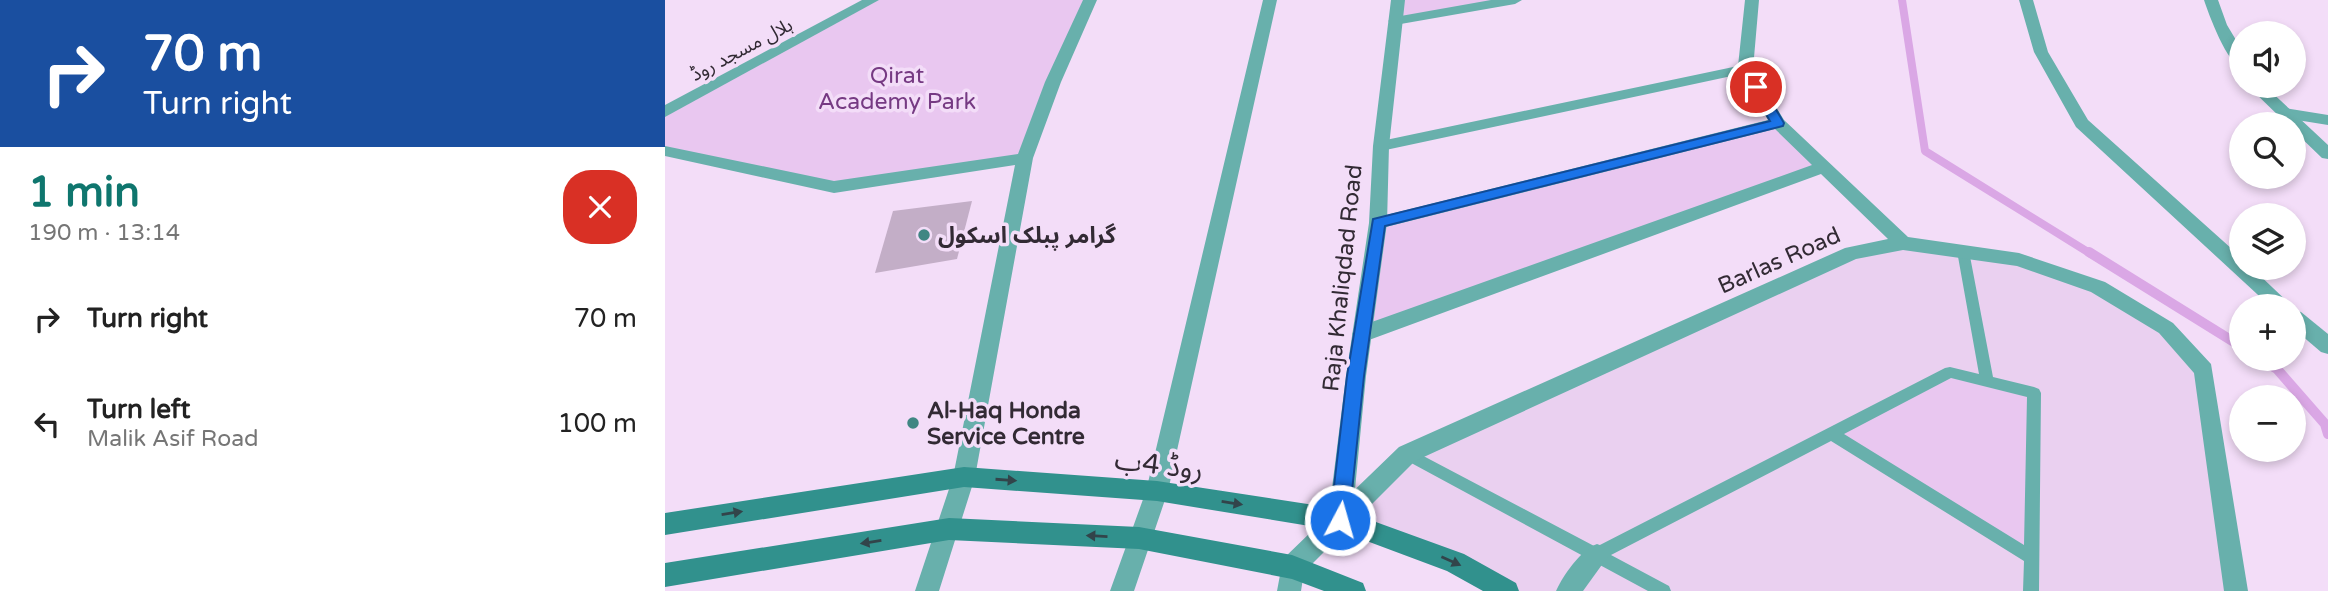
<!DOCTYPE html>
<meta charset="utf-8">
<style>
:root{--surface:#fff;--page:#f6f6f6;--text:#222;--muted:#767676;--accent:#0f766e}
body{margin:0;font-family:"Varela Round","Noto Sans Arabic",sans-serif;background:var(--page);color:var(--text);height:100vh;display:flex;flex-direction:column;font-size:26px;white-space:nowrap}
*{box-sizing:border-box;margin:0}
p{font-size:23px;color:var(--muted)}
.icon{flex:none;width:38px;height:38px;fill:none;stroke:currentColor;stroke-width:2;stroke-linecap:round;stroke-linejoin:round}
.map{position:relative;flex:1;overflow:hidden}
.details{display:flex;flex-direction:column;background:var(--surface);width:665px}
.details>*{flex:none}
.banner{background:#1a4fa0;color:#fff;overflow:hidden}
.tools{position:absolute;left:1564px;top:21px;display:grid;gap:14px}
.tools a{display:grid;place-items:center;width:77px;height:77px;border-radius:50%;background:var(--surface);box-shadow:0 4px 10px #0003;font-size:35px}
.pin{position:absolute;display:grid;place-items:center;width:60px;height:60px;color:#fff;margin:-30px;border:4px solid #fff;border-radius:50%;box-shadow:0 2px 7px #0007}
.me{position:absolute;width:77px;margin:-38px;rotate:6deg;stroke-linejoin:round;filter:drop-shadow(0 0 5px #0008)}
.turn{display:flex;align-items:center;gap:24px;height:147px;padding:0 28px;font-size:32px}
.turn .icon{width:91px;height:91px;stroke-width:2.5}
.turn b{display:block;font-size:49px;line-height:60px}
.round{display:grid;place-items:center;flex:none;width:74px;height:74px;border-radius:28px;background:var(--page)}
.overview{display:flex;align-items:center;justify-content:space-between;height:119px;padding:0 28px}
h1{font-size:42px;font-weight:700;line-height:52px;color:var(--accent)}
ul{padding:0;list-style:none}
li{display:flex;align-items:center;gap:21px;height:105px;padding:0 28px}
li div{flex:1}
li b{display:block;font-size:26px}
li em{font-style:normal}
main{display:flex;flex:1;min-height:0}
.map>svg:first-child{display:block}
</style>
<main>
<section class="details">
<div class="banner">
<div class="turn"><svg class="icon" aria-label="right" viewBox="0 0 24 24"><path d="M7 20v-9h11M14 6l5 5-5 5"/></svg><div><b>70 m</b>Turn right</div></div>
</div>
<div class="overview"><div><h1>1 min</h1><p>190 m · 13:14</p></div><a class="round" style="background:#d93025;color:#fff"><svg class="icon" aria-label="close" viewBox="0 0 24 24"><path d="M6 6l12 12M18 6L6 18"/></svg></a></div>
<ul>
<li><svg class="icon" aria-label="right" viewBox="0 0 24 24"><path d="M7 20v-9h11M14 6l5 5-5 5"/></svg><div><b>Turn right</b></div><em>70 m</em></li>
<li><svg class="icon" aria-label="left" viewBox="0 0 24 24"><path d="M17 20v-9H6M10 6l-5 5 5 5"/></svg><div><b>Turn left</b><p>Malik Asif Road</p></div><em>100 m</em></li>
</ul>
</section>
<div class="map">
<svg width="1663" height="591" viewBox="0 0 1663 591">
<rect width="100%" height="100%" fill="#f3ddf8"/>
<polygon fill="#ead0f0" points="1238,243 1314,252 1433,287 1501,328 1539,370 1571,591 842,591 675,520 742,454 1187,253"/>
<g fill="#e9c7f0">
<polygon points="209,0 428,0 360,158 169,187 0,151 0,112"/>
<polygon points="734,0 850,0 730,21"/>
<polygon points="1113,123 1158,167 697,334 713,223"/>
<polygon points="1285,372 1369,393 1367,558 1167,434"/>
</g>
<g fill="none" stroke-linecap="round" stroke-linejoin="round">
<polyline stroke="#daa7e5" stroke-width="8" points="1237,0 1260,151 1426,254"/>
<g stroke="#daa7e5" stroke-width="10">
<polyline points="1424,252 1577,347"/>
<polyline points="1595,359 1612,369 1660,424 1663,434"/>
</g>
</g>
<polygon fill="#c3aec7" points="307,201 292,259 210,273 228,211"/>
<g fill="none" stroke-linecap="round" stroke-linejoin="round">
<path fill="#68b0ac" fill-rule="evenodd" d="M1298,247L1304,251L1328,377L1369,387L1374,389L1376,393L1374,591H1358L1359,561L1166,441L946,555L1004,586L1006,591H983L737,458L735,454L737,450L742,448L747,450L931,547L1280,368L1285,367L1314,374L1292,251ZM1286,378L1362,397L1359,545L1179,434Z"/>
<g fill="#68b0ac" fill-rule="evenodd">
<polygon points="197,0 214,0 0,117 0,105"/>
<polygon points="418,0 432,0 396,82 368,158 310,477 274,591 250,591 288,477 350,165 169,193 0,156 0,146 169,181 353,154 380,82"/>
<polygon points="598,0 612,0 503,491 469,591 445,591 481,491"/>
<polygon points="826,0 857,0 850,4 730,25 723,21 730,17"/>
<polygon points="1080,0 1094,0 1088,69 1119,120 1243,237 1354,253 1440,282 1508,323 1546,364 1583,591 1559,591 1529,373 1494,333 1426,292 1352,266 1238,250 1191,259 750,461 639,572 636,591 612,591 618,559 734,447 1180,248 1223,239 1156,174 704,340 697,342 690,340 687,334 690,328 1147,165 1110,129 713,229 707,227 704,223 707,219 713,217 1103,120 1076,74 716,151 708,146 716,141 1073,66"/>
<polygon points="1354,0 1368,0 1383,52 1423,120 1577,258 1577,268 1587,268 1627,306 1605,306 1411,127 1369,52"/>
<polygon points="1619,108 1663,115 1663,125 1613,117 1611,113 1613,109"/>
<polygon points="1629,310 1636,312 1663,334 1663,354 1656,352 1629,329"/>
<path d="M932,544L940,547L944,555L918,591H891C898,575 916,550 932,544Z"/>
</g>
<g fill="#68b0ac" fill-rule="evenodd">
<polygon points="726,0 740,0 724,146 722,223 701,376 687,520 683,528 675,531 667,528 663,520 681,376 704,223 708,146"/>
<path d="M1539,0H1553L1562,25L1577,50V68C1562,64 1544,15 1539,0Z"/>
<polygon points="1583,86 1600,86 1663,145 1663,159 1657,158 1629,131 1629,124 1622,124"/>
</g>
<g fill="#31918d" fill-rule="evenodd">
<polygon points="299,467 492,481 675,509 799,554 851,583 854,591 818,591 782,571 675,531 492,501 299,487 0,535 0,513"/>
<polygon points="284,518 474,527 627,555 698,583 701,591 659,591 627,579 474,549 284,540 0,587 0,563"/>
</g>
</g>
<defs><path id="oneway-solid" d="M-6-.8H1V-3.2L6.5 0L1 3.2V.8H-6Z" transform="scale(1.75)"/></defs>
<g fill="#32444a">
<use href="#oneway-solid" transform="translate(341 480) rotate(4)"/>
<use href="#oneway-solid" transform="translate(567 503) rotate(9)"/>
<use href="#oneway-solid" transform="translate(67 513) rotate(-9)"/>
<use href="#oneway-solid" transform="translate(432 536) rotate(-177)"/>
<use href="#oneway-solid" transform="translate(206 542) rotate(171)"/>
<use href="#oneway-solid" transform="translate(786 561) rotate(24)"/>
</g>
<polygon fill="#1a73e8" stroke="#114b97" stroke-width="2" points="1091,83 1096,84 1119,123 1118,126 720,226 699,376 684,520 682,526 675,529 668,526 665,520 682,376 708,219 1105,121 1085,87"/>
<g fill="#3f8683" stroke="#f3ddf8" stroke-width="2.5">
<circle cx="259" cy="235" r="7"/>
<circle cx="248" cy="423" r="7"/>
</g>
<g text-anchor="middle" stroke-width="7" stroke-linejoin="round" paint-order="stroke">
<g font-size="19" fill="#322a34" stroke="#f3ddf8">
<text transform="translate(76 49) rotate(-28)" y="7">ہلال مسجد روڈ</text>
</g>
<g font-size="23" fill="#763a83" stroke="#f3ddf8">
<text x="232" y="83">Qirat<tspan x="232" dy="26">Academy Park</tspan></text>
</g>
<g font-size="23" font-weight="bold" fill="#322a34" stroke="#f3ddf8" text-anchor="start">
<text x="273" y="243">گرامر پبلک اسکول</text>
<text x="262" y="418">Al-Haq Honda<tspan x="262" dy="26">Service Centre</tspan></text>
</g>
<g font-size="23" fill="#322a34" stroke="#f3ddf8">
<text transform="translate(1114 260) rotate(-24)" y="8">Barlas Road</text>
<text transform="translate(677 278) rotate(-84)" y="8">Raja Khaliqdad Road</text>
</g>
<g font-size="28" fill="#322a34" stroke="#f3ddf8">
<text transform="translate(494 464) rotate(7)" y="10">روڈ 4ب</text>
</g>
</g>
</svg>
<div class="tools">
<a><svg class="icon" aria-label="sound" viewBox="0 0 24 24"><path d="M4 9h4l5-4v14l-5-4H4zM17 9q2 3 0 6"/></svg></a>
<a><svg class="icon" aria-label="search" viewBox="0 0 24 24"><circle cx="10" cy="10" r="6"/><path d="M15 15l6 6"/></svg></a>
<a><svg class="icon" aria-label="layers" viewBox="0 0 24 24"><path d="M12 4l9 5-9 5-9-5zM3 14l9 5 9-5"/></svg></a>
<a>+</a>
<a>−</a>
</div>
<div class="pin" style="left:1091px;top:87px;background:#d93025"><svg class="icon" aria-label="arrive" viewBox="0 0 24 24"><path d="M6 21V4h12l-3 4 3 4H6"/></svg></div>
<svg class="me" style="left:675px;top:520px" viewBox="-20 -20 40 40"><circle r="17" fill="#1a73e8" stroke="#fff" stroke-width="3"/><path d="M0-11L8 9 0 5-8 9z" fill="#fff"/></svg>
</div>
</main>
